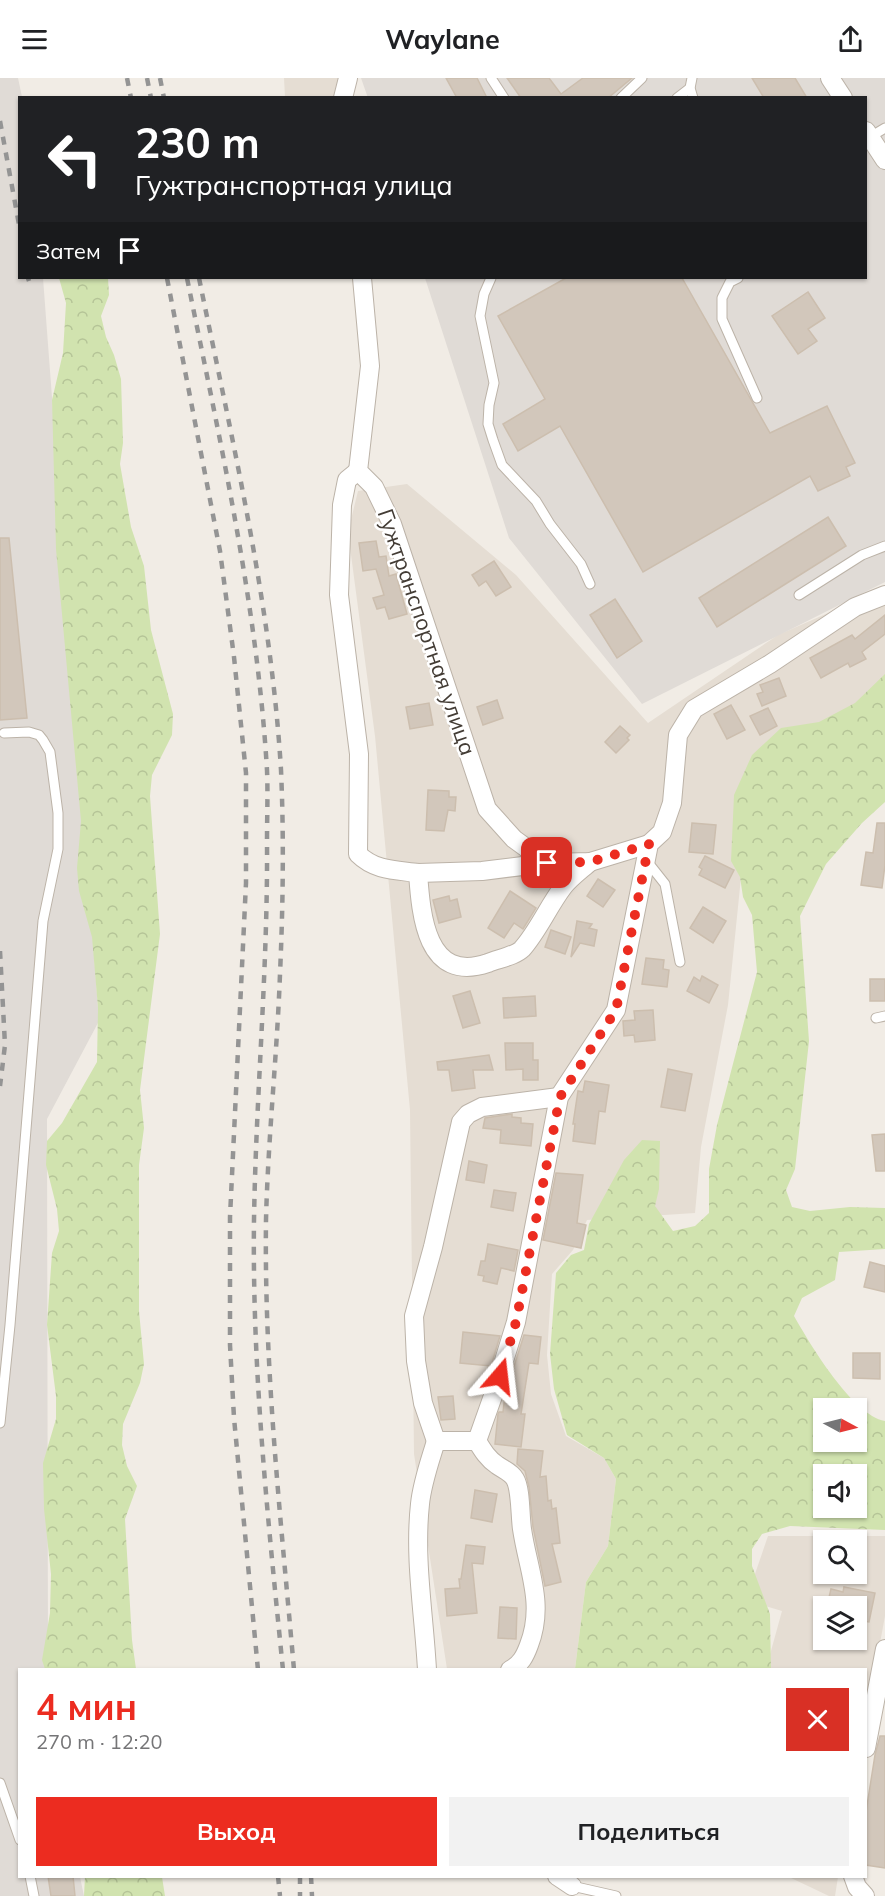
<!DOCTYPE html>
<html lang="ru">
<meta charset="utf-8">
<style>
:root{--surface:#fff;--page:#f2f2f2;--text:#202124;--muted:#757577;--accent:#ec2c20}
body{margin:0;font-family:Mulish,sans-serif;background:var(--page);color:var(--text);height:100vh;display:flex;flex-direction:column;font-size:22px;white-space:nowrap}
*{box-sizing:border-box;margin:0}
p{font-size:20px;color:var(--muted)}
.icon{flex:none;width:33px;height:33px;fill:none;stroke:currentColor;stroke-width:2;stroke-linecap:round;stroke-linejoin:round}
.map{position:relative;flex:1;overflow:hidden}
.details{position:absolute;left:18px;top:1590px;width:849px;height:210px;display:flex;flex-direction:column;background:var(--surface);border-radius:0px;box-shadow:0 2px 4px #0004}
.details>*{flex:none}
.top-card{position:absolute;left:18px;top:18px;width:849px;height:183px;border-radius:0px;box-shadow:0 2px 4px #0004;background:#202124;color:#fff;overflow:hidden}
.needle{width:39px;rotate:97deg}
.buttons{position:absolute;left:813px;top:1320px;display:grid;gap:12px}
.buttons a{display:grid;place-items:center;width:54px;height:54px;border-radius:0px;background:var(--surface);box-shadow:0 2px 4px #0004;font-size:30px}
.pin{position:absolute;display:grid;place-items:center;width:51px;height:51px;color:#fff;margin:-26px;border-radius:12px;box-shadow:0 3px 9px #0006}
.me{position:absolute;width:66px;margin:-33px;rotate:17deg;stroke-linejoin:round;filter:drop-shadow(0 0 4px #0008)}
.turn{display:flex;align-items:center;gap:21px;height:126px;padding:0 18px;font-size:27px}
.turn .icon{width:78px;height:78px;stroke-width:2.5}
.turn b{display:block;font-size:42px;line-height:51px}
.then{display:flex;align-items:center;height:57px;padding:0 18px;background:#0003;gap:12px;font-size:22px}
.round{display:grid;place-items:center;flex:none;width:63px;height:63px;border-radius:0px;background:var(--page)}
.summary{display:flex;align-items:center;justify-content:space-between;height:102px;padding:0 18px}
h1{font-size:36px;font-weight:700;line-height:45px;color:var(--accent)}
.cta{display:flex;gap:12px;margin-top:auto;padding:12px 18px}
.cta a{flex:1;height:69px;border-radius:0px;background:var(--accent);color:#fff;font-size:24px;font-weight:700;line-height:69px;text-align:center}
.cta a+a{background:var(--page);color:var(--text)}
header{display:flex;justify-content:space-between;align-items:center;height:78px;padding:0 18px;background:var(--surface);font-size:27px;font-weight:700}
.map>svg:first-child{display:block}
</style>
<header><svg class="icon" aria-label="menu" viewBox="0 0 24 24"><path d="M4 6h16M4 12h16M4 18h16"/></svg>Waylane<svg class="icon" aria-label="share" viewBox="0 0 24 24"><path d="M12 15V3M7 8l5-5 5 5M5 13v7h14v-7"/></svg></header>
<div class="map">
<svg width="885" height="1818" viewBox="0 0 885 1818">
<defs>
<pattern id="forest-crowns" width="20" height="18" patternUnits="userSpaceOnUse" patternTransform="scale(1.5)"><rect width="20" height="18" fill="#d1e3af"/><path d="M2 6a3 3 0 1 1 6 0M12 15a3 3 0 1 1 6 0" fill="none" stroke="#b5c497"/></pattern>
</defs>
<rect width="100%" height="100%" fill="#f1ece5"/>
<g fill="#e5ddd3" fill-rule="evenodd">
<polygon points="284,0 344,0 339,20 285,19"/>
<polygon points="407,406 516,497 648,645 778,557 885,510 885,605 744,770 728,927 701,1069 695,1135 587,1142 573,1172 552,1196 547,1277 551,1316 566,1358 604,1380 616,1401 608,1468 586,1504 575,1591 447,1591 414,1376 410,1032 375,658 348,454 358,413"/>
<path d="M768,1458H885V1538L866,1641V1592L766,1591L782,1533L746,1522ZM824,1462H856V1496H824ZM824,1528H856V1562H824Z"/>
<polygon points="789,1799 838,1799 835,1818 829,1818"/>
</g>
<g fill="#e0dbd6">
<polygon points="0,0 18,0 22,19 20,20 20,200 43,200 99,943 47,1041 48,1591 20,1592 20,1798 80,1799 84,1818 0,1818"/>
<polygon points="361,0 885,0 885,504 642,626 509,460 425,200 866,200 866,20 368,20"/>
</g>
<g fill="url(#forest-crowns)" fill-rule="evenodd">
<polygon points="59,200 108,200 109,217 101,238 106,259 114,277 121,301 123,365 120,386 131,449 144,488 151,552 173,636 172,657 152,697 150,718 160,856 140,1012 144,1050 139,1087 139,1233 144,1286 140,1305 123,1346 122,1367 127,1388 137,1408 125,1441 132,1562 136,1591 45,1591 42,1582 50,1535 51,1496 44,1431 43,1385 56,1341 56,1318 47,1247 52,1175 59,1153 57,1131 46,1087 47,1063 62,1045 97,984 98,930 92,859 79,813 77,790 81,743 56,471 52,322 63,275 66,225"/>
<path d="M885,596V724L862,745L826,786L800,838L809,963L795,1091L786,1112L792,1129L810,1133L850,1129L885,1130V1171L839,1174L835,1202L802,1220L794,1238C810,1266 852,1337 885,1343V1452L790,1448L762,1456L752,1471V1488L770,1536L771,1591H575L586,1504L608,1468L616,1401L604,1380L567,1357L554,1311L550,1276L556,1195L571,1177L584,1172L589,1146L624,1082L642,1062L660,1063L659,1111L655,1128L673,1153L695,1148L709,1135V1091L717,1047L757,894L752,837L743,819L740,799L731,783L734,717L752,677L781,650L819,644L855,625ZM824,1330H856V1364H824ZM824,1396H856V1430H824Z"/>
<polygon points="85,1798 162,1799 165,1818 84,1818"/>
</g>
<g fill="#d2c7bb" stroke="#ccbeae" stroke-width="1.5">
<polygon points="446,0 477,0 487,20 457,20"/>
<polygon points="507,0 549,0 561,16 583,0 632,0 608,20 521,20"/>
<polygon points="752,0 795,0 807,20 764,20"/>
<polygon points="566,200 682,200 770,355 827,328 855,385 846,389 850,398 818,413 810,398 643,494 560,348 518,373 503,346 545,321 498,238"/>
<polygon points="808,214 825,240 808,251 817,263 798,276 772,238"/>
<polygon points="828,439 846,468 717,549 699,520"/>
<polygon points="0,460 9,460 27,640 0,642"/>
<polygon points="376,463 379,479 386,478 389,498 396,496 407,536 389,541 385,529 377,531 373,520 384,517 376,491 363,493 359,465"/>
<polygon points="494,483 511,509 496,518 486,503 479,508 472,497"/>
<polygon points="615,521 642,563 617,580 590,537"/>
<polygon points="885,537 885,556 862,574 866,581 850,589 848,585 821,600 810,580 852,557 855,561"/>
<polygon points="779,600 786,618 762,628 757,616 763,614 760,607"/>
<polygon points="497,622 503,640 483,647 477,629"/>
<polygon points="429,625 433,647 410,651 406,629"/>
<polygon points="731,627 745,652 727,661 714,636"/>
<polygon points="768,630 777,648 760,657 750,638"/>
<polygon points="620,648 630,657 627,660 629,662 616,675 605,664"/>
<polygon points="428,712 449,713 449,719 456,719 455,733 448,732 444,753 426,752"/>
<polygon points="692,745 716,747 713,776 689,774"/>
<polygon points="877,745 885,745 885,787 882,810 861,807 866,774 873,775"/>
<polygon points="705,778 734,792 725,810 699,797 702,791 699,789"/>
<polygon points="598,801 615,812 603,829 587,818"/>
<polygon points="510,813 536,830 523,851 514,845 504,860 488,850"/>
<polygon points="449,818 450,823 457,821 461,839 439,845 433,822"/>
<polygon points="703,829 726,843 713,865 690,850"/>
<polygon points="577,843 592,846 589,850 597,852 594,868 580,865 571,879"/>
<polygon points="551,852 571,859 565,876 545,869"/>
<polygon points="646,880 664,882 663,891 669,892 667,909 642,906"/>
<polygon points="702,898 718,907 709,925 687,913 694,899 700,903"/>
<rect x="870" y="901" width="15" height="22"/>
<polygon points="470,913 480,945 463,950 453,918"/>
<polygon points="535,918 536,938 504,940 503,920"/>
<polygon points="653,932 655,962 635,964 634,957 624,958 623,943 635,942 634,933"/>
<polygon points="505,965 533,965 533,982 538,982 538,1002 523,1002 523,991 506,992"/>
<polygon points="489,977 493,992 473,992 475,1010 452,1013 449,992 438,992 437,984"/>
<polygon points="668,991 692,996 685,1033 661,1029"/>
<polygon points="585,1003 609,1007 605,1034 599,1033 595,1066 573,1063 575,1046 573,1046 578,1013 583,1014"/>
<polygon points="512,1036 512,1039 521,1040 521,1045 533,1046 531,1068 500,1065 501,1052 483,1050 485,1040"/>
<polygon points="885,1056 885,1093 876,1093 872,1057"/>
<polygon points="469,1083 487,1087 484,1105 466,1102"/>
<polygon points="556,1095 583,1097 577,1145 586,1147 581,1170 543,1162"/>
<polygon points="494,1112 516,1115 513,1133 491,1129"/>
<polygon points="488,1166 518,1172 514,1193 501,1190 497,1206 483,1203 484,1198 478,1197 481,1183 485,1183"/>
<polygon points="870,1184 885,1188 885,1214 864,1209"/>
<polygon points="463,1254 500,1258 491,1288 460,1285"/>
<polygon points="524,1257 541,1259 538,1286 529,1285 521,1336 525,1336 521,1369 495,1366 498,1336 499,1334 503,1334 505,1317"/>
<polygon points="853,1275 880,1275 880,1301 853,1300"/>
<polygon points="453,1318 455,1341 441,1342 438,1319"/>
<polygon points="518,1371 543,1373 540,1399 546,1398 548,1423 551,1422 552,1431 556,1430 560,1465 552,1466 561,1504 545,1508 533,1449 529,1409 525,1393 517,1386"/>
<polygon points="475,1412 497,1416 492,1444 471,1440"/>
<polygon points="466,1467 485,1469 483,1486 472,1485 477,1535 447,1538 445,1511 460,1510 459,1501 461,1501"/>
<polygon points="844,1509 875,1515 869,1544 856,1542 856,1528 827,1528 831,1511 843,1514"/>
<polygon points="500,1529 517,1530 516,1561 498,1560"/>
<polygon points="880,1658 885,1658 885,1790 866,1787 866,1734 875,1677"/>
<polygon points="48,1798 73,1798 75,1818 51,1818"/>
</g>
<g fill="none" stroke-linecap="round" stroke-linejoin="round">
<g stroke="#bcb3a8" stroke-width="11">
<g id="service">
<polyline points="491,0 504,20"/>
<polyline points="692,0 690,10 693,20"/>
<polyline points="621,20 642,0"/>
<polyline points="677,20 690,10"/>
<polyline points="870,59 885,50"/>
<polyline points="491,200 484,216 480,238 494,305 489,327 488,346 493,362 502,387 536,423 550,446 581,486 590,506"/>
<polyline points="738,200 730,204 722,220 722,241 757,320"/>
<polyline points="799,517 862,477 885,468"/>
<polyline points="646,782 665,806 680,884"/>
<polyline points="876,940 885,938"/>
<polyline points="0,1345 10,1247 43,843 58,771 58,735 50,674 43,662 39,657 29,654 4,655"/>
<polyline points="0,1705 20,1762"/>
<polyline points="30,1798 34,1818"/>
<polyline points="572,1808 616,1818"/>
</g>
</g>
<g stroke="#bcb3a8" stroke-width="20">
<g id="minor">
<polyline points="830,0 843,20"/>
<polyline points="343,20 348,0"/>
<polyline points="866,53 885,82"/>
<polyline points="362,200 370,288 358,393 374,409 392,446 487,731 514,761 547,785 590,784 649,766"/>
<path d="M358,393L347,402L342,427L339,517L359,676L358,776C375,793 396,792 418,795"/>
<path d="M547,785L482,793L418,795C421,837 426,906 488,885C497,881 515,878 522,871C538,853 548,829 563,809C570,800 581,792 590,784"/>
<polyline points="436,1363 423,1325 416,1283 414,1238 433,1169 461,1044 468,1036 482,1029 559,1019"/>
<path d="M477,1363C483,1373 488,1381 497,1387C504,1392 511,1394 515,1401C521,1411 520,1438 522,1451C528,1492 545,1526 529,1567C525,1578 521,1586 510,1592"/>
<path d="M427,1592C424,1536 414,1481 420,1426C422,1405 430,1383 436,1363H477L494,1315L516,1244L559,1019L616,932L649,766L662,754L672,725L678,657L694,631L770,586L855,529L885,517"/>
<polyline points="866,1670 885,1571"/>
<polyline points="557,1798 572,1808"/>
<polyline points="853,1798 857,1809 865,1818"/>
</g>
</g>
<use href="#service" stroke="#fff" stroke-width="9"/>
<use href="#minor" stroke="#fff" stroke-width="18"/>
<g stroke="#949494" stroke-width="4.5" stroke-dasharray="8 8" stroke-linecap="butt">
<polyline points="127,0 131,20"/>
<polyline points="147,0 151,20"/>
<polyline points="160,0 164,20"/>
<polyline points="0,43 20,152"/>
<polyline points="28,200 29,203"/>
<polyline points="167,200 220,473 234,579 246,695 246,805 230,1139 230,1267 234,1340 258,1592"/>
<path d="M187,200C220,363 257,526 267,692C268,716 267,739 267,763C268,889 256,1016 254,1142C252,1293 268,1442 283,1592"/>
<path d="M199,200C232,362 271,526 281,692C284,760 283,828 280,896C277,978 268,1060 266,1142C264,1292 281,1442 294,1592"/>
<polyline points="0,873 5,967 0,1008"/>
<polyline points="278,1798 280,1818"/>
<polyline points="300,1798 300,1818"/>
<polyline points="311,1798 312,1818"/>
</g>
</g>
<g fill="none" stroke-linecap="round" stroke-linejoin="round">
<polyline stroke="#ec2c20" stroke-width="10" stroke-dasharray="0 18" points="500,1298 516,1244 560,1019 616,932 649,766 590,784 547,785"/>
</g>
<g text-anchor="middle" stroke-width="5" stroke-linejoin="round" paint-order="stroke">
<g font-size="22" fill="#433c35" stroke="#fff">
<text transform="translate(427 554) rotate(71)" y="8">Гужтранспортная улица</text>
</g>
</g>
</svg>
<div class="buttons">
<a><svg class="needle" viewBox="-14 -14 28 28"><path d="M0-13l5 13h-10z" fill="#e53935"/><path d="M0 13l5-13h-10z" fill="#757577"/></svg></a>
<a><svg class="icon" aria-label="sound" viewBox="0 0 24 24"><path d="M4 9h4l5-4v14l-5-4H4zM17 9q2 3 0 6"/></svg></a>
<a><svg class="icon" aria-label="search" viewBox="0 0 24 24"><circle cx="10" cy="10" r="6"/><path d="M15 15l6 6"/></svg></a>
<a><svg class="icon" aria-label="layers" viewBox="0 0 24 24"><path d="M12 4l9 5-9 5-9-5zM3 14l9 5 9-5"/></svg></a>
</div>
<div class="pin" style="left:547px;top:785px;background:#d93025"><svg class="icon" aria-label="arrive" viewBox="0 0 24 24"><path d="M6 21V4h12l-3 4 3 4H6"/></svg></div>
<svg class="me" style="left:500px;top:1298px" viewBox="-20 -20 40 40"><path d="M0-17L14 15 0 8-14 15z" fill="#ec2c20" stroke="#fff" stroke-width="4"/></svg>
<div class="top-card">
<div class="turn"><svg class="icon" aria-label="left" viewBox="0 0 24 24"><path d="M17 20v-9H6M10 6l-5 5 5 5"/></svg><div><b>230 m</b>Гужтранспортная улица</div></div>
<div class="then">Затем<svg class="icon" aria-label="arrive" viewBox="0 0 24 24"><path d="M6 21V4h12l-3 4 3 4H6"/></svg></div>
</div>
<section class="details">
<div class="summary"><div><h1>4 мин</h1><p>270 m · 12:20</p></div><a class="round" style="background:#d93025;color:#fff"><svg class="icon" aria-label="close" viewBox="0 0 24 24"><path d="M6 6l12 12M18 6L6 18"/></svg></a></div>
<div class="cta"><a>Выход</a><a>Поделиться</a></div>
</section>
</div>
